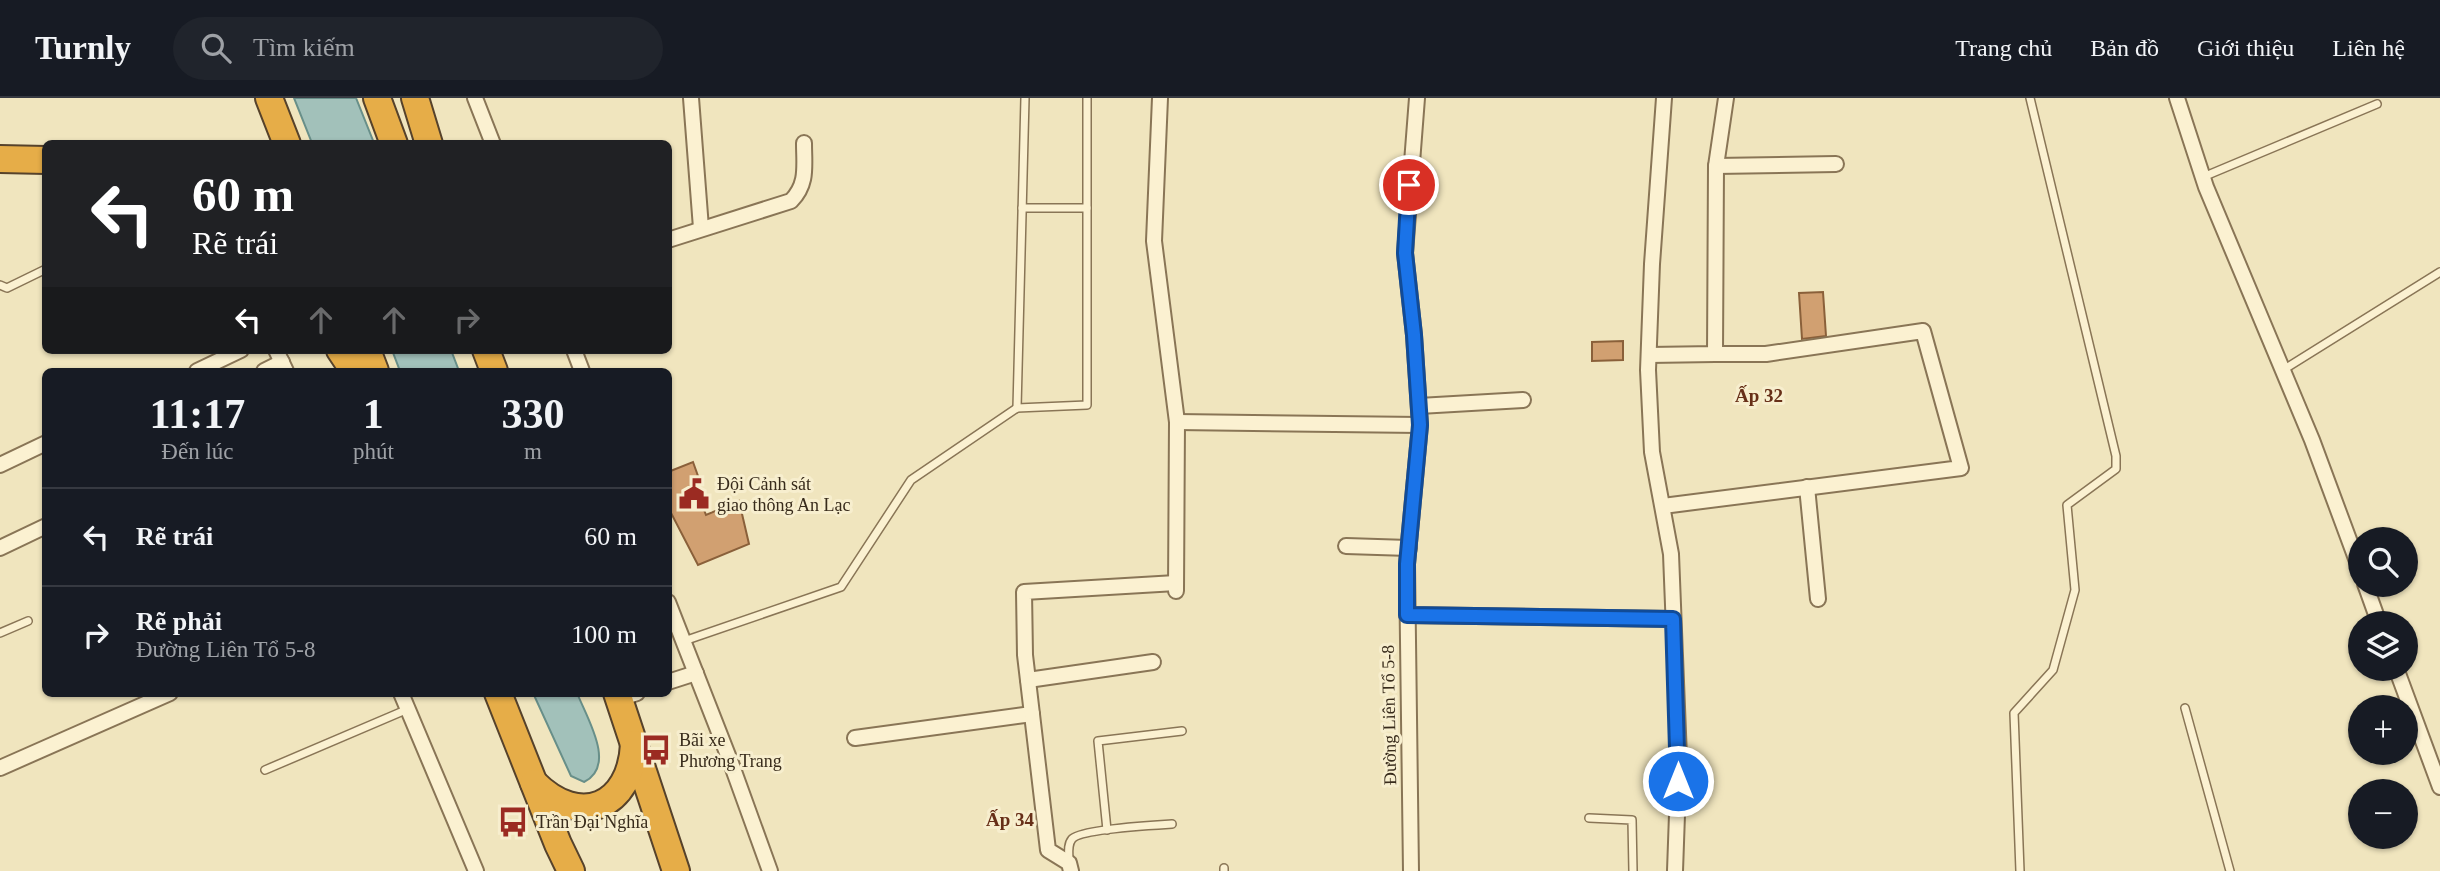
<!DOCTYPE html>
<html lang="vi">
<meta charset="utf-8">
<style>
:root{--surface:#171b24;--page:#20242c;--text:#f1f3f6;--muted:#9ea1a6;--line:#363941}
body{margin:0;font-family:"Times New Roman",serif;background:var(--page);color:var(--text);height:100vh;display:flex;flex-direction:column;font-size:26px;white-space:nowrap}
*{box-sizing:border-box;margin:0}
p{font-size:23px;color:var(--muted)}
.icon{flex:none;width:38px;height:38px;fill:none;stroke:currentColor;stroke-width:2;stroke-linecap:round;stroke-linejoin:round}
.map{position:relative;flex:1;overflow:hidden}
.sheet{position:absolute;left:42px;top:270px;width:630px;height:329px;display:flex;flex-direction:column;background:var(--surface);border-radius:10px;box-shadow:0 2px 5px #0004}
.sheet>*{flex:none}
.guide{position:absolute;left:42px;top:42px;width:630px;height:214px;border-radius:10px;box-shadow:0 2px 5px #0004;background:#202124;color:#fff;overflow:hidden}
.fabs{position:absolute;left:2348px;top:429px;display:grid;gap:14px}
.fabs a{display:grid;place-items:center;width:70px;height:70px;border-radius:50%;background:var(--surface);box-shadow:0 2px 5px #0004;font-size:35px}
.pin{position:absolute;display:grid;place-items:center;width:60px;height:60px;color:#fff;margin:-30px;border:4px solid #fff;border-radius:50%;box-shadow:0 2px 7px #0007}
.me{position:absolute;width:77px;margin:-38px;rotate:0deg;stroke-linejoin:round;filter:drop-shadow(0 0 5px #0008)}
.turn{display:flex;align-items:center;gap:24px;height:147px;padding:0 35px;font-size:32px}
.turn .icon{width:91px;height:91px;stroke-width:2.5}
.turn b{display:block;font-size:49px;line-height:60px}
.lanes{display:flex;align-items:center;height:66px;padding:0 35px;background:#0003;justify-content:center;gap:35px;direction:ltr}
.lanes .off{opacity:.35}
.eta{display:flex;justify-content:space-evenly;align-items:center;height:119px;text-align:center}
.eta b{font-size:42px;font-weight:700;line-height:49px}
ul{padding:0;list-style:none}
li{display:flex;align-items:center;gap:21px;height:98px;padding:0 35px;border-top:2px solid var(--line)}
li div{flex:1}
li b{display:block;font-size:26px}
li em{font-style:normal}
header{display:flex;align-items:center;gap:42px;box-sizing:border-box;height:98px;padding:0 35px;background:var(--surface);border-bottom:2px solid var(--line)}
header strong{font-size:33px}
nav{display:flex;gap:38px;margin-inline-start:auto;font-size:24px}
.search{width:490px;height:63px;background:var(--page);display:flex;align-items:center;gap:18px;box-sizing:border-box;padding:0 24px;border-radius:38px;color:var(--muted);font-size:26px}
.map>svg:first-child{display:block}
</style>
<header>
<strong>Turnly</strong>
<div class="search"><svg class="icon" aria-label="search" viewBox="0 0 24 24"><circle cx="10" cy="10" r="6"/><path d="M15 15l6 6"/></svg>Tìm kiếm</div>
<nav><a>Trang chủ</a><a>Bản đồ</a><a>Giới thiệu</a><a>Liên hệ</a></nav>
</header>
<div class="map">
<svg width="2440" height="773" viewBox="0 0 2440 773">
<rect width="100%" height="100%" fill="#f0e5be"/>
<g fill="#a2c1ba" stroke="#688f89" stroke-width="2">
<polygon points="294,0 356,0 374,45 312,45"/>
<polygon points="392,252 451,252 459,273 400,273"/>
<path d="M533,595H577C587,620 617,668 584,684L571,678Z"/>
</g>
<g fill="#d1a071" stroke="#8a603a" stroke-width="2">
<polygon points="1823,194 1826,238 1802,241 1799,195"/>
<polygon points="1623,243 1623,262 1592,263 1592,244"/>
<polygon points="693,364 698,378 692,381 706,417 739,403 749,446 698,467 671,415 668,398 668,374"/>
</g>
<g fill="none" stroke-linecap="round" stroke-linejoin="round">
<g stroke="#897556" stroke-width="10">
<g id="lane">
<polyline points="2203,79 2377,6"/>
<polyline points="1022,110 1087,110"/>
<polyline points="0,187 7,190 46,171"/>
<polyline points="2283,272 2440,174"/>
<polyline points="1017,310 1025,0"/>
<polyline points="0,535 28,523"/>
<polyline points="684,543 841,489 911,382 1017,310 1087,307 1087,0"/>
<polyline points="2185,610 2230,773"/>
<polyline points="265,672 408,611"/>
<polyline points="1589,720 1632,722 1633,773"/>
<polyline points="1107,732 1098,643 1182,633"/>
<path d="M1069,763C1069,756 1067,747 1072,741C1080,731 1156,727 1172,726"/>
<polyline points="1224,770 1224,773"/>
<polyline points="2020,773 2014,615 2053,572 2075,492 2067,407 2116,371 2116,358 2030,0"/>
</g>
</g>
<g stroke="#897556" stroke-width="18">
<g id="street">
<polyline points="475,0 493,46"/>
<polyline points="691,0 701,130"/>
<polyline points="1160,0 1154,143 1177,324 1176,493"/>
<polyline points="1664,0 1652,166 1648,272 1652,354 1671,456 1679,660 1675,773"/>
<polyline points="2177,0 2206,89 2312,342 2361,474"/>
<polyline points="1716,68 1836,66"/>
<path d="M668,142L791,103C808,86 804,68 804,45"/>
<polyline points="276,252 286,273"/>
<polyline points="574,252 582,273"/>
<polyline points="1649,257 1715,256 1716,68 1726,0"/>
<polyline points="197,273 241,252"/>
<polyline points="264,273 282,264"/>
<polyline points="1419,308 1523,302"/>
<polyline points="1177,324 1420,327"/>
<polyline points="0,367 46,345"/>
<polyline points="1807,389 1818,501"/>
<polyline points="1663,408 1961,370 1923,233 1766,256 1715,256"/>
<polyline points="1346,448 1409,450"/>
<polyline points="0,450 46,428"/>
<polyline points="2365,486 2379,525"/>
<polyline points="668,504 731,665 770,773"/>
<polyline points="1407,517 1673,521"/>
<polyline points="2396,570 2440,689"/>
<polyline points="1028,582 1153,564"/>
<polyline points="668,584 696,575"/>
<polyline points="401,595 476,773"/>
<polyline points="619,601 637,595"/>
<polyline points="855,640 1032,616"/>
<polyline points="0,670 170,595"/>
<polyline points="1071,773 1069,765 1048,752 1025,557 1024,494 1176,485"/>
<polyline points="1411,773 1407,466 1420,327 1414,237 1405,155 1417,0"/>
</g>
</g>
<g stroke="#56422b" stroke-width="30">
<g id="highway">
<polyline points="269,0 287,46"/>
<polyline points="377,0 394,46"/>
<polyline points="415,0 429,46"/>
<polyline points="0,61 46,62"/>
<polyline points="340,252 354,273"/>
<polyline points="367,252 375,273"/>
<polyline points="486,252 494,273"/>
<polyline points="498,595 558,746 571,773"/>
<polyline points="617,595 676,773"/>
<path d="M534,685C580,731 631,709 634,646"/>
</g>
</g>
<use href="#lane" stroke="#fbf1d1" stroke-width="7"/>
<use href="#street" stroke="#fbf1d1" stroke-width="14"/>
<use href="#highway" stroke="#e6ad48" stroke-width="26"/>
</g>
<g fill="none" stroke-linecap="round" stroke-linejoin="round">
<g stroke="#114b97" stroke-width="18">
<polyline id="route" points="1409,87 1405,155 1414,237 1420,327 1407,466 1407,517 1673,521 1678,683"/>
</g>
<use href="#route" stroke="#1a73e8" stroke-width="12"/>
</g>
<defs>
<g id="civic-bare" transform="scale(2.415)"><path d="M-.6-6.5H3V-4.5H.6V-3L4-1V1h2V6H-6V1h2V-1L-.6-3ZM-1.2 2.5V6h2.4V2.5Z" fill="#9b2b22" stroke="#f7eece" stroke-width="2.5" paint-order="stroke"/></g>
<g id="bus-bare" transform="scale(2.415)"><path d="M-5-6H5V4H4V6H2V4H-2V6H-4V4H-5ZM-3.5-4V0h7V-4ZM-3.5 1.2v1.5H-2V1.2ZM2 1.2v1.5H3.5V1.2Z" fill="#9b2b22" stroke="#f7eece" stroke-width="2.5" paint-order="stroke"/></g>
</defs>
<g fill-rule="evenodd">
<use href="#civic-bare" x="694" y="396"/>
<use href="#bus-bare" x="656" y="652"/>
<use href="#bus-bare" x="513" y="724"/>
</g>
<g text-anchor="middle" stroke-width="6" stroke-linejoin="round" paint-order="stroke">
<g font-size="18" fill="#382b1b" stroke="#f7eece" text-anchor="start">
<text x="717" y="392">Đội Cảnh sát<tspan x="717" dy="21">giao thông An Lạc</tspan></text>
<text x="679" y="648">Bãi xe<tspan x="679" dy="21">Phương Trang</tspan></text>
<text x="536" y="730">Trần Đại Nghĩa</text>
</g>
<g font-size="18" fill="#382b1b" stroke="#f7eece">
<text transform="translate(1389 617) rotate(-91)" y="6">Đường Liên Tổ 5-8</text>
</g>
<g font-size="19" font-weight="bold" fill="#672f18" stroke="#f7eece">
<text x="1759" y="304">Ấp 32</text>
<text x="1010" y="728">Ấp 34</text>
</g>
</g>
</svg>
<div class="fabs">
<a><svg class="icon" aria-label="search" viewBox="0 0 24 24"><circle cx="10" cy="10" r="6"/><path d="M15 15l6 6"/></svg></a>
<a><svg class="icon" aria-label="layers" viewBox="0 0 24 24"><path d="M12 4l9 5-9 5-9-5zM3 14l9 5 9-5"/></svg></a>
<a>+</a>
<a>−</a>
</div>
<div class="pin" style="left:1409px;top:87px;background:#d93025"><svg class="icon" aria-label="arrive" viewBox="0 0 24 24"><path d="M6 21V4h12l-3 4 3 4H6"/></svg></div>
<svg class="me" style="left:1678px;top:683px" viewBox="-20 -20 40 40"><circle r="17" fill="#1a73e8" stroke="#fff" stroke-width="3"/><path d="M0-11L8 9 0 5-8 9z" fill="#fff"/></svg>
<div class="guide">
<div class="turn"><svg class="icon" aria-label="left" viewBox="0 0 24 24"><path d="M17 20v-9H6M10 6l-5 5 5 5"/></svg><div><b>60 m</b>Rẽ trái</div></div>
<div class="lanes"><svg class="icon" aria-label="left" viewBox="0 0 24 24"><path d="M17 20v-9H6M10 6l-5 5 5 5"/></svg><svg class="icon off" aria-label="ahead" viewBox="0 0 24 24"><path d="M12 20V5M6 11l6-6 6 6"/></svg><svg class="icon off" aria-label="ahead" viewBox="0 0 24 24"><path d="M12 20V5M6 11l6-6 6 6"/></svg><svg class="icon off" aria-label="right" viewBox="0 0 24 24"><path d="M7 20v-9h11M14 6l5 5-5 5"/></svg></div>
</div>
<section class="sheet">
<div class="eta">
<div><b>11:17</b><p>Đến lúc</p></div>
<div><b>1</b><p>phút</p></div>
<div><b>330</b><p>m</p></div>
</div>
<ul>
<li><svg class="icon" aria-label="left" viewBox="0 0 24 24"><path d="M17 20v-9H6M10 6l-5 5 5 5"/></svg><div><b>Rẽ trái</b></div><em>60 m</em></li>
<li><svg class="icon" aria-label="right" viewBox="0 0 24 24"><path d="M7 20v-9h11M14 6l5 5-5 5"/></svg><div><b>Rẽ phải</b><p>Đường Liên Tổ 5-8</p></div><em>100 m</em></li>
</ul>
</section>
</div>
